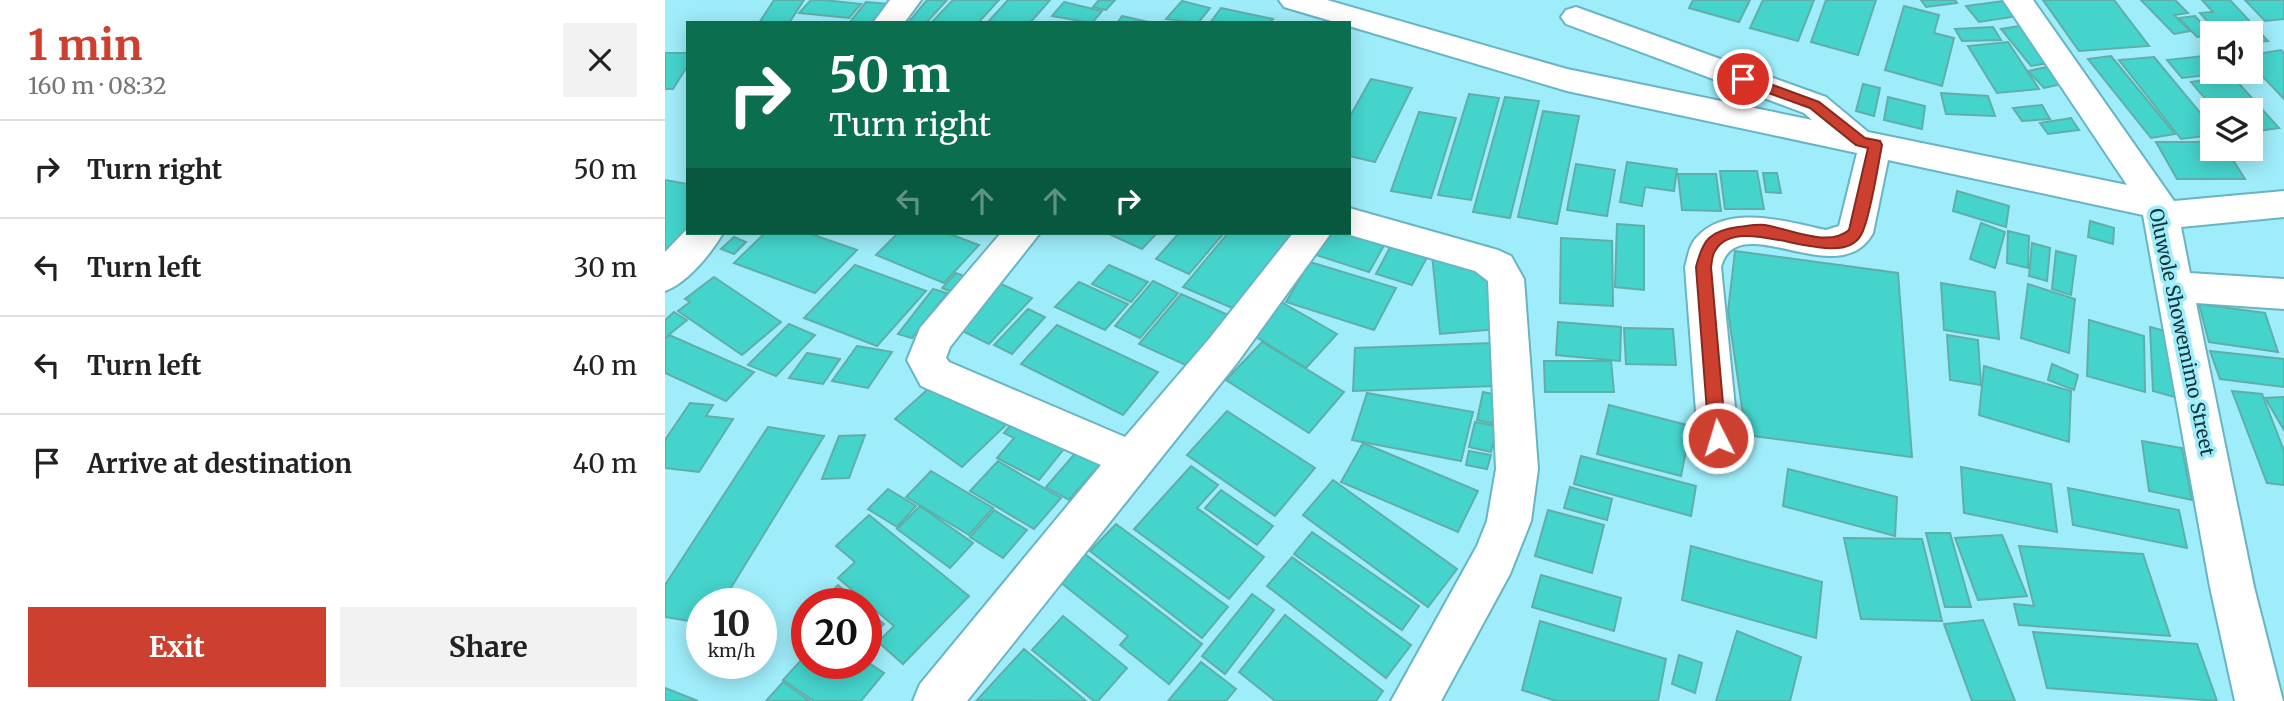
<!DOCTYPE html>
<meta charset="utf-8">
<style>
:root{--surface:#fff;--page:#f2f2f2;--text:#222;--muted:#767676;--line:#e0e0e0;--accent:#cd4030}
body{margin:0;font-family:Merriweather,serif;background:var(--page);color:var(--text);height:100vh;display:flex;flex-direction:column;font-size:26px;white-space:nowrap}
*{box-sizing:border-box;margin:0}
p{font-size:23px;color:var(--muted)}
.icon{flex:none;width:38px;height:38px;fill:none;stroke:currentColor;stroke-width:2;stroke-linecap:round;stroke-linejoin:round}
.map{position:relative;flex:1;overflow:hidden}
.drawer{display:flex;flex-direction:column;background:var(--surface);width:665px}
.drawer>*{flex:none}
.hud{position:absolute;left:21px;top:21px;width:665px;height:214px;border-radius:0px;box-shadow:0 4px 18px #0003;background:#0b6e4f;color:#fff;overflow:hidden}
.buttons{position:absolute;left:1535px;top:21px;display:grid;gap:14px}
.buttons a{display:grid;place-items:center;width:63px;height:63px;border-radius:0px;background:var(--surface);box-shadow:0 4px 18px #0003;font-size:35px}
.speed{position:absolute;left:21px;top:588px;display:flex;gap:14px;font-size:35px;font-weight:700;text-align:center}
.speed>*{display:grid;place-content:center;width:91px;height:91px;border-radius:50%;background:var(--surface);box-shadow:0 4px 18px #0003;line-height:1}
.speed small{font-size:18px;font-weight:400}
.speed .limit{border:10px solid #d22;background:#fff;color:#111}
.pin{position:absolute;display:grid;place-items:center;width:60px;height:60px;color:#fff;margin:-30px;border:4px solid #fff;border-radius:50%;box-shadow:0 2px 7px #0007}
.me{position:absolute;width:77px;margin:-38px;rotate:355deg;stroke-linejoin:round;filter:drop-shadow(0 0 5px #0008)}
.turn{display:flex;align-items:center;gap:24px;height:147px;padding:0 28px;font-size:32px}
.turn .icon{width:91px;height:91px;stroke-width:2.5}
.turn b{display:block;font-size:49px;line-height:60px}
.lanes{display:flex;align-items:center;height:66px;padding:0 28px;background:#0003;justify-content:center;gap:35px;direction:ltr}
.lanes .off{opacity:.35}
.round{display:grid;place-items:center;flex:none;width:74px;height:74px;border-radius:0px;background:var(--page)}
.summary{display:flex;align-items:center;justify-content:space-between;height:119px;padding:0 28px}
h1{font-size:42px;font-weight:700;line-height:52px;color:var(--accent)}
.primary-button{display:flex;gap:14px;margin-top:auto;padding:14px 28px}
.primary-button a{flex:1;height:80px;border-radius:0px;background:var(--accent);color:#fff;font-size:28px;font-weight:700;line-height:80px;text-align:center}
.primary-button a+a{background:var(--page);color:var(--text)}
ul{padding:0;list-style:none}
li{display:flex;align-items:center;gap:21px;height:98px;padding:0 28px;border-top:2px solid var(--line)}
li div{flex:1}
li b{display:block;font-size:26px}
li em{font-style:normal}
main{display:flex;flex:1;min-height:0}
.map>svg:first-child{display:block}
</style>
<main>
<section class="drawer">
<div class="summary"><div><h1>1 min</h1><p>160 m · 08:32</p></div><a class="round"><svg class="icon" aria-label="close" viewBox="0 0 24 24"><path d="M6 6l12 12M18 6L6 18"/></svg></a></div>
<ul>
<li><svg class="icon" aria-label="right" viewBox="0 0 24 24"><path d="M7 20v-9h11M14 6l5 5-5 5"/></svg><div><b>Turn right</b></div><em>50 m</em></li>
<li><svg class="icon" aria-label="left" viewBox="0 0 24 24"><path d="M17 20v-9H6M10 6l-5 5 5 5"/></svg><div><b>Turn left</b></div><em>30 m</em></li>
<li><svg class="icon" aria-label="left" viewBox="0 0 24 24"><path d="M17 20v-9H6M10 6l-5 5 5 5"/></svg><div><b>Turn left</b></div><em>40 m</em></li>
<li><svg class="icon" aria-label="arrive" viewBox="0 0 24 24"><path d="M6 21V4h12l-3 4 3 4H6"/></svg><div><b>Arrive at destination</b></div><em>40 m</em></li>
</ul>
<div class="primary-button"><a>Exit</a><a>Share</a></div>
</section>
<div class="map">
<svg width="1619" height="701" viewBox="0 0 1619 701">
<rect width="100%" height="100%" fill="#9fecfa"/>
<g fill="#44d4cc" stroke="#60aea9" stroke-width="2">
<polygon points="109,0 139,0 124,23 94,23"/>
<polygon points="146,0 159,0 196,4 184,18 134,13"/>
<polygon points="262,0 282,0 261,23 243,23"/>
<polygon points="288,0 334,0 313,23 266,23"/>
<polygon points="343,0 385,0 365,23 322,23"/>
<polygon points="434,0 450,0 441,10 428,7"/>
<polygon points="1028,0 1085,0 1074,22 1024,8"/>
<polygon points="1098,0 1149,0 1133,41 1085,28"/>
<polygon points="1161,0 1211,0 1193,55 1146,42"/>
<polygon points="1256,0 1290,0 1292,3 1261,7"/>
<polygon points="1347,0 1359,15 1314,22 1301,6"/>
<polygon points="1378,0 1449,0 1484,46 1414,51"/>
<polygon points="1476,0 1510,0 1523,13 1509,15 1525,31 1509,34"/>
<polygon points="1537,0 1565,0 1603,41 1586,43 1586,33 1553,33 1535,13 1548,12"/>
<polygon points="1580,0 1619,0 1619,19 1600,21"/>
<polygon points="517,1 545,8 533,23 501,19"/>
<polygon points="201,2 235,5 222,23 184,23"/>
<polygon points="399,2 437,11 427,23 387,16"/>
<polygon points="1239,6 1274,15 1269,33 1289,38 1277,86 1220,70"/>
<polygon points="556,8 608,19 605,23 545,23"/>
<polygon points="457,16 488,23 452,23"/>
<polygon points="1530,16 1547,35 1532,37 1514,18"/>
<polygon points="1360,25 1391,62 1366,66 1336,29"/>
<polygon points="1328,27 1336,40 1297,41 1290,29"/>
<polygon points="1343,42 1374,89 1332,93 1303,46"/>
<polygon points="1616,50 1619,53 1619,99 1586,64 1586,55"/>
<polygon points="0,53 23,53 23,65 8,89 0,89"/>
<polygon points="1547,55 1547,72 1567,72 1517,78 1502,60"/>
<polygon points="1446,56 1510,134 1486,138 1423,59"/>
<polygon points="1489,57 1547,127 1547,135 1516,139 1454,60"/>
<polygon points="1391,65 1407,82 1379,88 1363,71"/>
<polygon points="1567,76 1614,128 1586,132 1586,110 1550,110 1526,82"/>
<polygon points="706,79 747,88 710,162 684,156 684,118"/>
<polygon points="1198,84 1215,88 1209,116 1191,111"/>
<polygon points="1276,93 1323,96 1330,116 1281,114"/>
<polygon points="804,94 834,98 806,200 773,195"/>
<polygon points="840,97 874,101 845,218 808,212"/>
<polygon points="1223,97 1260,106 1257,129 1219,120"/>
<polygon points="1377,105 1385,119 1357,121 1348,108"/>
<polygon points="878,111 914,116 892,224 853,217"/>
<polygon points="754,112 791,118 766,198 726,191"/>
<polygon points="1406,118 1414,130 1383,134 1375,123"/>
<polygon points="1491,142 1547,142 1547,149 1561,149 1580,179 1512,179"/>
<polygon points="962,162 1012,169 1009,191 980,187 977,206 955,202"/>
<polygon points="911,164 950,170 942,216 902,210"/>
<polygon points="1055,171 1092,171 1099,209 1060,209"/>
<polygon points="1098,173 1112,173 1116,193 1101,192"/>
<polygon points="1013,174 1051,174 1056,211 1017,210"/>
<polygon points="0,180 23,184 23,229 0,255"/>
<polygon points="1292,191 1344,206 1341,227 1288,211"/>
<polygon points="1425,221 1449,228 1448,244 1423,237"/>
<polygon points="1316,223 1340,232 1330,268 1305,259"/>
<polygon points="952,224 979,226 979,290 950,287"/>
<polygon points="1343,231 1364,236 1363,268 1342,263"/>
<polygon points="100,233 143,233 192,250 150,293 69,263"/>
<polygon points="233,233 282,233 314,245 279,283 211,255"/>
<polygon points="442,233 492,233 477,249"/>
<polygon points="514,233 559,233 524,274 491,259"/>
<polygon points="563,233 633,233 572,310 518,287"/>
<polygon points="661,233 684,233 721,242 704,272 648,254"/>
<polygon points="69,237 81,242 69,254 56,249"/>
<polygon points="730,238 766,250 747,285 711,274"/>
<polygon points="896,238 947,241 948,306 895,303"/>
<polygon points="1367,243 1385,248 1382,281 1364,276"/>
<polygon points="1070,251 1233,273 1247,457 1081,435 1063,311"/>
<polygon points="1391,251 1411,256 1406,295 1387,289"/>
<polygon points="767,254 823,262 832,329 775,334"/>
<polygon points="645,262 731,288 709,330 621,302"/>
<polygon points="190,265 261,291 212,346 139,318"/>
<polygon points="444,265 483,282 466,302 427,284"/>
<polygon points="291,273 309,280 295,295 277,288"/>
<polygon points="49,277 116,322 77,355 13,311 25,302 20,299"/>
<polygon points="488,281 513,293 475,338 450,326"/>
<polygon points="414,282 463,304 440,330 390,307"/>
<polygon points="1276,283 1330,292 1334,339 1279,330"/>
<polygon points="336,284 367,298 324,344 293,329"/>
<polygon points="1363,284 1410,299 1404,353 1356,338"/>
<polygon points="268,289 282,293 247,338 233,334"/>
<polygon points="516,294 563,315 523,366 474,344"/>
<polygon points="611,299 672,334 641,368 580,330"/>
<polygon points="1534,304 1600,313 1613,352 1544,342"/>
<polygon points="363,309 380,317 347,354 329,345"/>
<polygon points="9,312 22,320 0,338 0,320"/>
<polygon points="1424,320 1479,336 1480,392 1422,376"/>
<polygon points="893,322 956,327 955,361 891,355"/>
<polygon points="124,324 150,335 111,376 83,365"/>
<polygon points="392,325 493,372 458,415 356,364"/>
<polygon points="1485,327 1508,333 1513,398 1488,391"/>
<polygon points="959,328 1008,329 1011,365 961,364"/>
<polygon points="4,335 89,372 61,401 0,373 0,339"/>
<polygon points="1282,335 1313,340 1316,385 1285,380"/>
<polygon points="597,342 679,392 644,433 561,380"/>
<polygon points="827,343 830,386 688,391 690,348"/>
<polygon points="192,346 227,352 203,388 167,381"/>
<polygon points="1545,351 1619,359 1619,387 1555,379"/>
<polygon points="142,353 175,359 158,384 124,378"/>
<polygon points="879,361 946,361 949,392 880,392"/>
<polygon points="1387,364 1413,375 1409,390 1383,380"/>
<polygon points="1319,366 1406,391 1404,442 1314,415"/>
<polygon points="274,379 341,425 297,467 230,419"/>
<polygon points="1567,391 1597,394 1619,451 1619,485 1602,483"/>
<polygon points="818,392 838,396 831,424 812,420"/>
<polygon points="702,393 808,412 796,461 687,440"/>
<polygon points="1619,397 1619,430 1600,398"/>
<polygon points="25,403 48,405 41,416 68,419 34,472 0,468 0,440"/>
<polygon points="944,405 1026,426 1016,476 932,454"/>
<polygon points="562,411 650,468 610,516 522,455"/>
<polygon points="355,414 406,440 374,480 332,458 349,438 339,433"/>
<polygon points="810,422 832,426 826,452 804,447"/>
<polygon points="103,427 159,436 56,604 37,604 37,623 0,617 0,585"/>
<polygon points="200,435 184,478 157,479 174,436"/>
<polygon points="1477,441 1517,448 1527,500 1484,491"/>
<polygon points="420,442 443,455 404,500 381,487"/>
<polygon points="698,443 813,491 793,532 676,482"/>
<polygon points="804,451 826,455 822,469 801,465"/>
<polygon points="916,456 1031,486 1026,516 909,484"/>
<polygon points="333,461 396,498 369,529 305,491"/>
<polygon points="526,466 553,485 532,508 599,557 564,599 469,529"/>
<polygon points="1296,467 1386,484 1392,532 1299,513"/>
<polygon points="1123,469 1232,497 1230,536 1118,506"/>
<polygon points="266,471 328,508 304,535 241,497"/>
<polygon points="668,480 792,569 763,607 638,515"/>
<polygon points="905,487 947,499 942,520 899,508"/>
<polygon points="1403,488 1514,510 1522,548 1408,525"/>
<polygon points="223,489 251,506 232,527 203,509"/>
<polygon points="556,490 608,526 592,545 540,508"/>
<polygon points="255,506 308,543 285,568 232,529"/>
<polygon points="329,510 362,530 338,558 305,537"/>
<polygon points="883,510 939,525 927,573 870,556"/>
<polygon points="204,515 304,596 238,664 213,642 229,626 173,578 190,562 171,546"/>
<polygon points="451,524 563,607 537,638 425,551"/>
<polygon points="647,532 754,606 737,630 629,554"/>
<polygon points="1261,533 1285,533 1306,607 1280,607"/>
<polygon points="1337,535 1362,596 1313,600 1290,538"/>
<polygon points="1179,538 1257,539 1277,621 1196,619"/>
<polygon points="1026,546 1157,582 1151,638 1017,600"/>
<polygon points="1354,546 1478,554 1505,636 1354,625 1349,604 1369,606"/>
<polygon points="416,551 537,644 504,684 455,645 463,636 390,578"/>
<polygon points="627,557 746,645 721,678 602,586"/>
<polygon points="876,575 956,598 949,631 867,607"/>
<polygon points="173,585 195,604 154,604"/>
<polygon points="587,594 609,610 560,674 537,656"/>
<polygon points="201,609 219,624 201,641"/>
<polygon points="620,615 718,691 711,701 610,701 574,672"/>
<polygon points="398,616 462,668 433,701 429,701 367,650"/>
<polygon points="1318,620 1350,701 1307,701 1279,624"/>
<polygon points="875,621 1001,659 993,701 891,701 857,690"/>
<polygon points="1072,631 1136,657 1125,701 1051,701"/>
<polygon points="1368,632 1532,644 1552,701 1382,688"/>
<polygon points="142,647 142,663 201,663 201,661 219,673 196,701 149,701 118,680 140,656 136,653"/>
<polygon points="359,649 421,701 312,700"/>
<polygon points="1014,655 1037,663 1030,693 1007,684"/>
<polygon points="536,662 571,689 561,701 503,701"/>
<polygon points="118,682 145,701 101,701"/>
<polygon points="0,688 33,701 0,701"/>
</g>
<g fill="none" stroke-linecap="round" stroke-linejoin="round">
<g stroke="#69b4c2" stroke-width="4">
<g id="minor">
<polygon points="225,0 256,0 239,23 208,23"/>
<path d="M614,0H662L902,69L1147,120L1139,113L901,24L896,17L901,10L911,7L1161,97L1203,132L1462,185L1338,0H1368L1509,201L1619,191V217L1516,227L1525,273L1619,279V309L1531,303L1589,587L1618,701H1570L1545,587L1478,215L1223,160L1208,233C1174,295 1072,205 1056,267L1073,438L1067,451L1053,456L1039,451L1033,438L1020,267C1023,257 1024,245 1032,237C1063,203 1123,222 1161,230L1174,226L1192,153L902,91L684,26V23H673L619,7Z"/>
<polygon points="684,208 833,250 846,256 859,279 873,469 866,521 845,574 776,701 726,701 812,546 822,521 831,469 823,281 810,271 678,233 684,233"/>
<path d="M23,228V233H58C46,254 22,283 0,291V252Z"/>
<polygon points="336,233 375,233 285,347 281,358 284,362 460,437 544,339 628,233 666,233 572,363 302,701 248,701 255,684 436,465 256,386 242,360 255,328"/>
</g>
</g>
<use href="#minor" fill="#fff" fill-rule="evenodd"/>
</g>
<path fill="#cd4030" stroke="#852a1f" stroke-width="2" d="M1078,74L1154,102L1200,138L1215,141L1217,145C1213,165 1205,220 1196,235C1174,275 1073,208 1050,251C1047,255 1047,262 1046,267L1061,438L1059,443L1053,446L1047,443L1044,438L1031,267C1038,239 1045,231 1073,227C1082,226 1092,224 1100,225C1125,229 1163,248 1184,230L1203,148L1191,145L1145,108L1073,82V75Z"/>
<g text-anchor="middle" stroke-width="7" stroke-linejoin="round" paint-order="stroke">
<g font-size="19" fill="#123338" stroke="#9fecfa">
<text transform="translate(1517 332) rotate(78)" y="7">Oluwole Showemimo Street</text>
</g>
</g>
</svg>
<div class="buttons">
<a><svg class="icon" aria-label="sound" viewBox="0 0 24 24"><path d="M4 9h4l5-4v14l-5-4H4zM17 9q2 3 0 6"/></svg></a>
<a><svg class="icon" aria-label="layers" viewBox="0 0 24 24"><path d="M12 4l9 5-9 5-9-5zM3 14l9 5 9-5"/></svg></a>
</div>
<div class="speed"><div>10<small>km/h</small></div><div class="limit">20</div></div>
<div class="pin" style="left:1078px;top:79px;background:#d93025"><svg class="icon" aria-label="arrive" viewBox="0 0 24 24"><path d="M6 21V4h12l-3 4 3 4H6"/></svg></div>
<svg class="me" style="left:1053px;top:438px" viewBox="-20 -20 40 40"><circle r="17" fill="#cd4030" stroke="#fff" stroke-width="3"/><path d="M0-11L8 9 0 5-8 9z" fill="#fff"/></svg>
<div class="hud">
<div class="turn"><svg class="icon" aria-label="right" viewBox="0 0 24 24"><path d="M7 20v-9h11M14 6l5 5-5 5"/></svg><div><b>50 m</b>Turn right</div></div>
<div class="lanes"><svg class="icon off" aria-label="left" viewBox="0 0 24 24"><path d="M17 20v-9H6M10 6l-5 5 5 5"/></svg><svg class="icon off" aria-label="ahead" viewBox="0 0 24 24"><path d="M12 20V5M6 11l6-6 6 6"/></svg><svg class="icon off" aria-label="ahead" viewBox="0 0 24 24"><path d="M12 20V5M6 11l6-6 6 6"/></svg><svg class="icon" aria-label="right" viewBox="0 0 24 24"><path d="M7 20v-9h11M14 6l5 5-5 5"/></svg></div>
</div>
</div>
</main>
